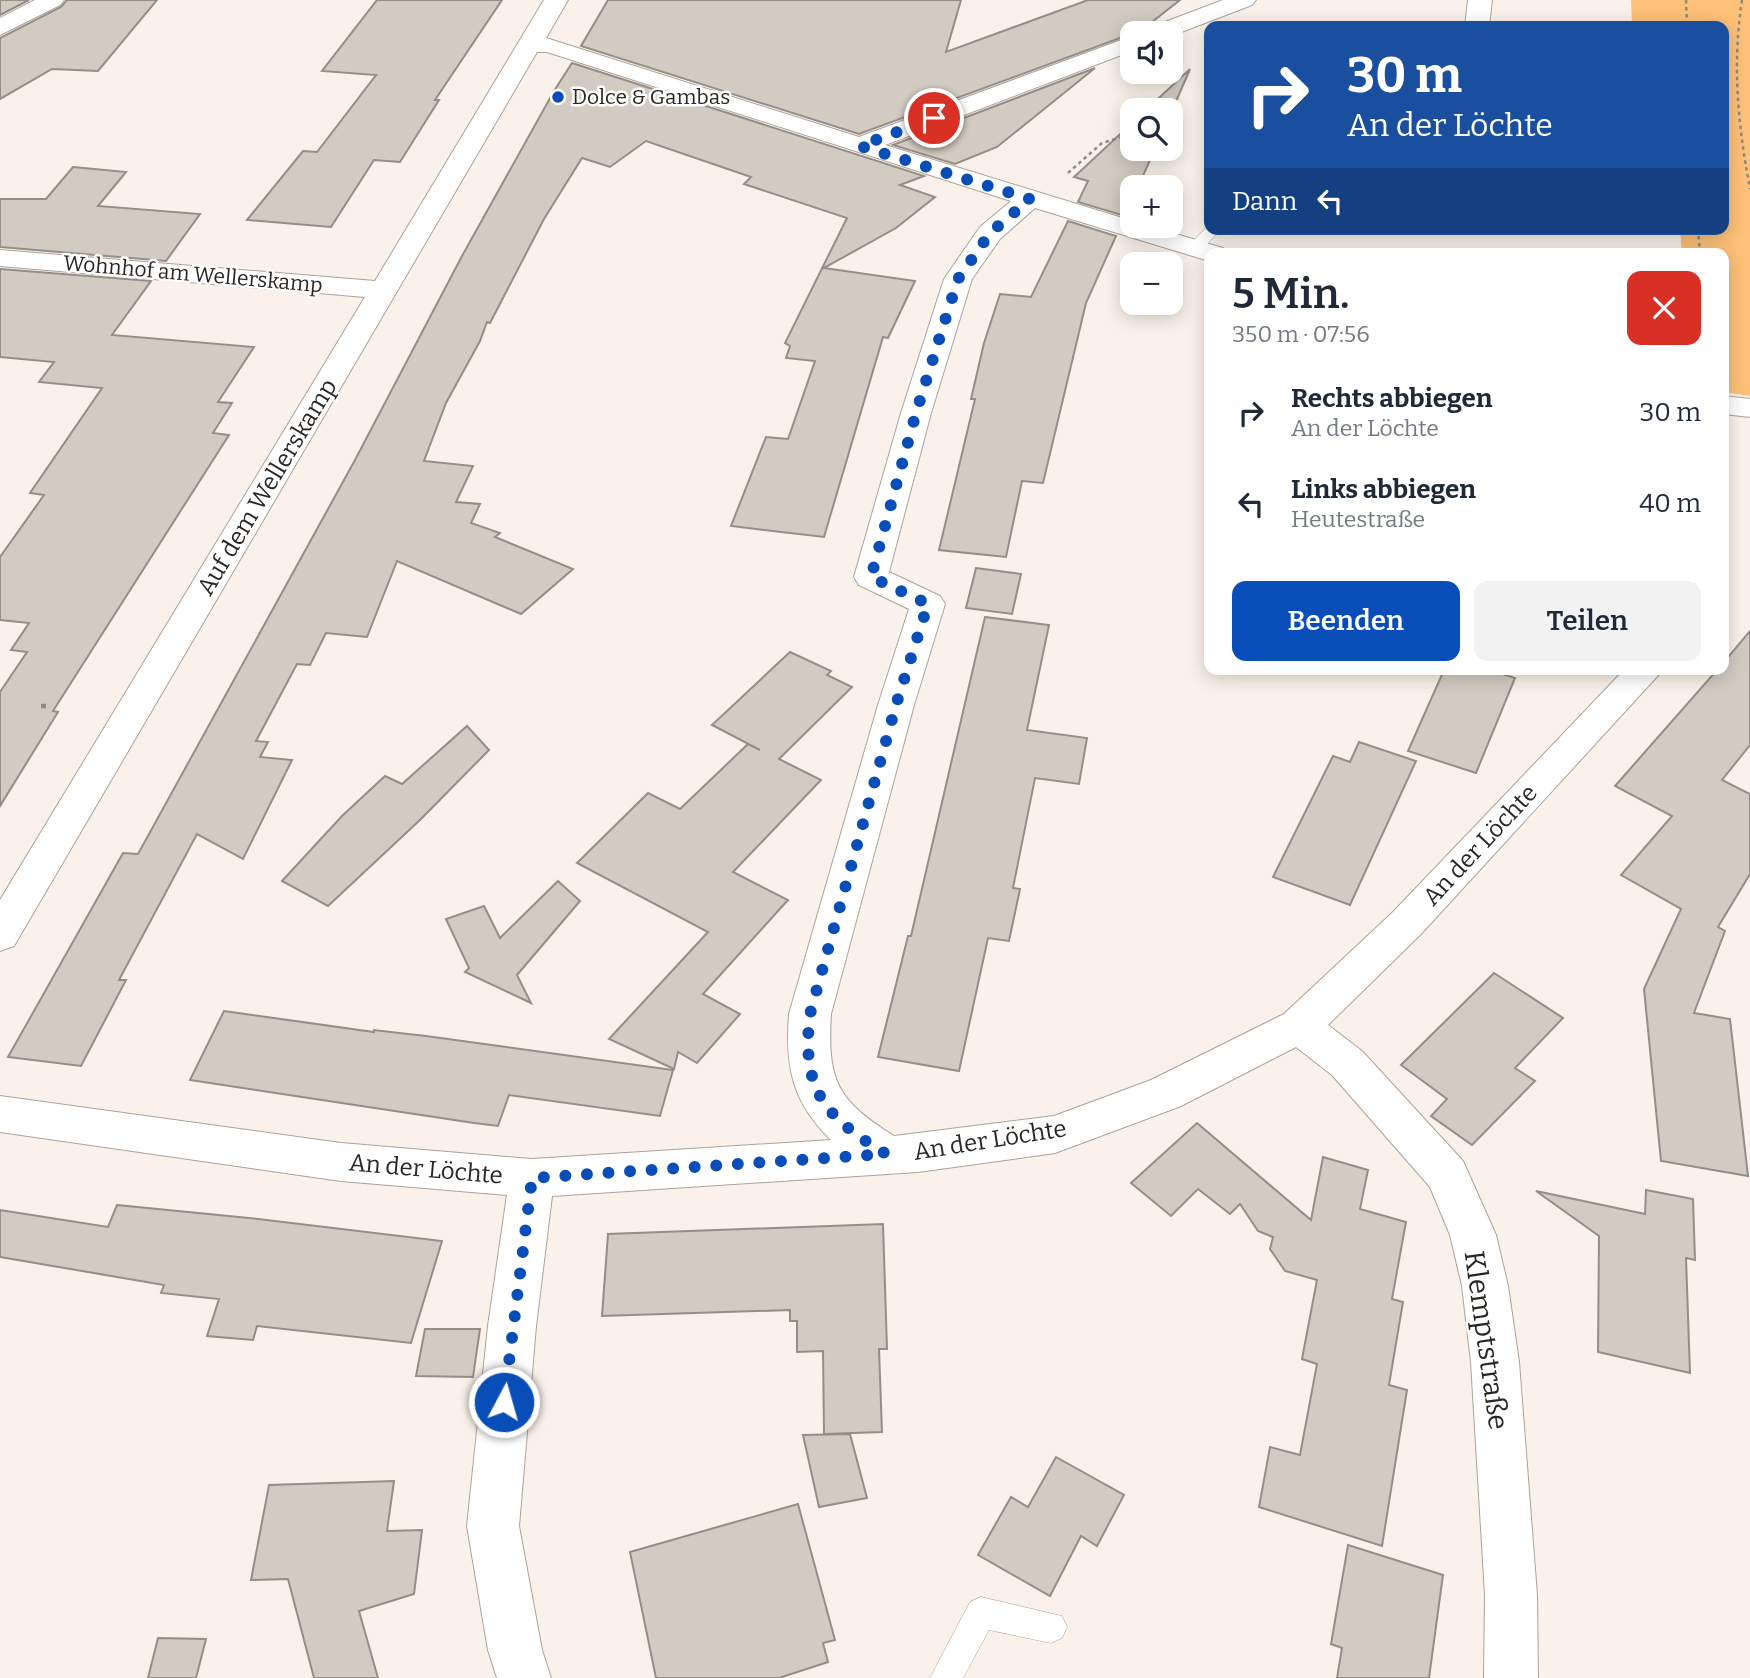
<!DOCTYPE html>
<html lang="de">
<meta charset="utf-8">
<style>
:root{--surface:#fff;--page:#f2f2f3;--text:#1f2937;--muted:#747a83;--accent:#094eb8}
body{margin:0;font-family:Bitter,serif;background:var(--page);color:var(--text);height:100vh;display:flex;flex-direction:column;font-size:26px;white-space:nowrap}
*{box-sizing:border-box;margin:0}
p{font-size:23px;color:var(--muted)}
.icon{flex:none;width:38px;height:38px;fill:none;stroke:currentColor;stroke-width:2;stroke-linecap:round;stroke-linejoin:round}
.map{position:relative;flex:1;overflow:hidden}
.side{position:absolute;left:1204px;top:248px;width:525px;height:427px;display:flex;flex-direction:column;background:var(--surface);border-radius:14px;box-shadow:0 4px 18px #0003}
.side>*{flex:none}
.guide{position:absolute;left:1204px;top:21px;width:525px;height:214px;border-radius:14px;box-shadow:0 4px 18px #0003;background:#1a4fa0;color:#fff;overflow:hidden}
.fabs{position:absolute;left:1120px;top:21px;display:grid;gap:14px}
.fabs a{display:grid;place-items:center;width:63px;height:63px;border-radius:14px;background:var(--surface);box-shadow:0 4px 18px #0003;font-size:35px}
.pin{position:absolute;display:grid;place-items:center;width:60px;height:60px;color:#fff;margin:-30px;border:4px solid #fff;border-radius:50%;box-shadow:0 2px 7px #0007}
.me{position:absolute;width:77px;margin:-38px;rotate:6deg;stroke-linejoin:round;filter:drop-shadow(0 0 5px #0008)}
.turn{display:flex;align-items:center;gap:24px;height:147px;padding:0 28px;font-size:32px}
.turn .icon{width:91px;height:91px;stroke-width:2.5}
.turn b{display:block;font-size:49px;line-height:60px}
.then{display:flex;align-items:center;height:66px;padding:0 28px;background:#0003;gap:14px;font-size:26px}
.round{display:grid;place-items:center;flex:none;width:74px;height:74px;border-radius:14px;background:var(--page)}
.headline{display:flex;align-items:center;justify-content:space-between;height:119px;padding:0 28px}
h1{font-size:42px;font-weight:600;line-height:52px}
.primary-button{display:flex;gap:14px;margin-top:auto;padding:14px 28px}
.primary-button a{flex:1;height:80px;border-radius:14px;background:var(--accent);color:#fff;font-size:28px;font-weight:600;line-height:80px;text-align:center}
.primary-button a+a{background:var(--page);color:var(--text)}
ul{padding:0;list-style:none}
li{display:flex;align-items:center;gap:21px;height:91px;padding:0 28px}
li div{flex:1}
li b{display:block;font-size:26px}
li em{font-style:normal}
.map>svg:first-child{display:block}
</style>
<div class="map">
<svg width="1750" height="1678" viewBox="0 0 1750 1678">
<rect width="100%" height="100%" fill="#faf2ea"/>
<polygon fill="#fdc178" points="1631,0 1750,0 1750,396 1724,392 1724,254 1682,254 1680,229 1724,229 1724,26 1632,26"/>
<g fill="#d2cbc2" stroke="#958e86" stroke-width="2">
<polygon points="0,0 29,0 0,15"/>
<polygon points="67,0 157,0 98,71 52,69 0,99 0,38 61,7"/>
<polygon points="377,0 502,0 435,100 439,100 400,162 374,160 331,227 247,220 303,151 317,152 376,75 322,71"/>
<polygon points="608,0 961,0 946,52 1088,0 1180,0 1138,33 1131,34 859,134 581,46"/>
<polygon points="572,63 924,176 900,185 935,197 896,228 824,268 915,281 888,338 883,337 824,537 731,526 766,437 788,439 815,361 786,358 790,346 785,343 847,218 744,184 751,177 646,141 610,167 582,158 544,219 490,323 487,322 480,341 446,403 424,461 473,466 456,502 480,504 471,523 500,533 495,537 573,569 521,614 397,561 367,637 326,633 310,665 297,664 256,741 268,742 260,757 292,760 243,859 197,834 119,980 126,980 81,1066 8,1057 123,853 138,854 355,460 462,256 554,91"/>
<polygon points="1095,68 997,147 955,164 893,145"/>
<polygon points="1190,69 1171,113 1171,110 1146,110"/>
<polygon points="1132,123 1132,149 1155,149 1138,187 1132,187 1132,200 1125,216 1078,202 1088,181 1074,177"/>
<polygon points="73,167 126,172 98,206 200,214 166,261 0,247 0,199 46,199"/>
<polygon points="1068,221 1116,236 1086,303 1043,483 1022,481 1006,557 939,550 975,399 971,399 984,343 1000,294 1031,297"/>
<polygon points="0,269 151,281 112,335 254,347 218,402 232,403 213,433 229,435 53,711 58,712 0,806 0,692 27,652 11,650 29,623 0,620 0,557 44,495 30,493 102,388 39,382 54,362 0,357"/>
<polygon points="976,568 1021,574 1012,614 966,608"/>
<polygon points="985,617 1049,625 1027,730 1087,738 1079,784 1035,778 1013,888 1020,889 1009,941 988,938 959,1071 878,1057 908,936 911,936"/>
<polygon points="1750,631 1750,745 1722,780 1750,794 1750,874 1718,927 1725,931 1694,1013 1730,1019 1748,1176 1661,1161 1644,989 1681,909 1621,875 1672,816 1615,786 1717,670 1724,670 1724,662"/>
<polygon points="790,652 831,671 827,675 852,687 779,759 821,780 733,872 788,900 703,994 740,1014 697,1063 678,1052 674,1069 609,1039 708,932 577,863 648,793 680,809 748,744 760,750 712,725"/>
<polygon points="1444,670 1491,670 1515,678 1476,773 1408,751"/>
<polygon points="467,726 489,750 421,819 328,906 282,881 342,816 385,776 402,784"/>
<polygon points="1359,742 1416,761 1350,905 1273,877 1333,756 1350,762"/>
<polygon points="558,881 580,901 517,975 531,1003 465,972 469,968 446,919 484,906 500,938"/>
<polygon points="1494,973 1563,1018 1515,1068 1535,1081 1472,1145 1431,1116 1447,1099 1401,1065"/>
<polygon points="224,1011 374,1032 374,1030 426,1036 673,1070 660,1116 509,1095 498,1126 474,1123 190,1080"/>
<polygon points="1197,1123 1311,1220 1323,1157 1368,1170 1360,1209 1406,1222 1392,1299 1403,1302 1389,1385 1407,1390 1382,1546 1259,1507 1270,1447 1300,1455 1317,1364 1302,1359 1317,1280 1285,1271 1270,1249 1273,1237 1258,1231 1240,1204 1230,1214 1198,1189 1171,1216 1131,1183"/>
<polygon points="1646,1190 1693,1199 1695,1260 1686,1258 1690,1373 1598,1352 1599,1236 1536,1191 1645,1214"/>
<polygon points="117,1205 249,1218 442,1241 411,1343 257,1326 253,1340 207,1336 219,1299 161,1293 164,1285 0,1257 0,1210 108,1227"/>
<polygon points="883,1224 887,1349 879,1349 882,1432 824,1434 823,1351 797,1352 797,1321 790,1321 790,1310 602,1316 608,1234"/>
<polygon points="425,1329 480,1329 473,1377 416,1376"/>
<polygon points="850,1434 867,1498 819,1507 803,1435"/>
<polygon points="1056,1457 1124,1495 1097,1546 1081,1536 1050,1596 978,1555 1011,1497 1028,1507"/>
<polygon points="394,1481 387,1531 422,1530 414,1594 359,1611 378,1678 314,1678 288,1579 251,1580 269,1485"/>
<polygon points="798,1504 835,1640 823,1643 828,1662 779,1678 656,1678 630,1552"/>
<polygon points="1348,1545 1443,1575 1429,1678 1337,1678 1342,1648 1331,1644"/>
<polygon points="158,1638 206,1639 196,1678 148,1678"/>
</g>
<g fill="none" stroke-linecap="round" stroke-linejoin="round">
<g stroke="#aba39b" stroke-width="1">
<g id="lane">
<polygon points="1209,225 1209,229 1221,229 1201,251 1189,251 1187,248 1189,245"/>
<polygon points="981,1597 1062,1616 1067,1627 1062,1638 1051,1643 989,1630 963,1678 930,1678 970,1602"/>
</g>
</g>
<g stroke="#aba39b" stroke-width="2">
<g id="street">
<polygon points="35,0 64,0 60,5 0,35 0,18"/>
<path d="M544,0H568L546,38L859,137L1132,36V51L885,145L1132,221V226H1149L1223,248L1227,254H1209V261L1035,208L1000,239L972,279L931,413L889,572L940,596L945,604L914,705L831,1014C827,1081 837,1100 894,1136L1054,1116L1151,1080L1284,1014L1393,912L1624,670H1663L1421,934L1328,1025L1362,1051L1463,1161L1496,1235L1508,1286L1519,1362L1537,1595L1538,1678H1484L1485,1595L1471,1362L1462,1286L1450,1235L1430,1187L1332,1075L1296,1047L1181,1106L1055,1153L918,1172L552,1196L536,1326L519,1526L542,1650L551,1678H497L488,1650L467,1526L488,1326L507,1195L341,1181L0,1132V1096L341,1143L532,1159L831,1140C792,1102 785,1067 789,1014L878,705L909,609L859,585L854,577L901,413L944,279L980,227L1011,201L547,52H537L14,946L0,951V900L365,297L0,266V250L375,281Z"/>
<polygon points="1223,0 1256,0 1252,5 1171,36 1171,33 1145,33 1149,28"/>
<polygon points="1468,0 1492,0 1489,26 1465,26"/>
<polygon points="1724,396 1750,399 1750,417 1724,414"/>
</g>
</g>
<g stroke="#8f8984" stroke-width="2.5" stroke-dasharray="3.5 3.5" stroke-linecap="butt">
<polyline points="1686,0 1687,26"/>
<path d="M1742,0C1732,64 1738,126 1750,189"/>
<polyline points="1068,173 1102,143 1132,134"/>
<polyline points="1698,229 1700,254"/>
</g>
<polyline stroke="#8f8984" stroke-width="4.5" stroke-dasharray="5 5" stroke-linecap="butt" points="41,706 49,706"/>
<use href="#lane" fill="#fff" fill-rule="evenodd"/>
<use href="#street" fill="#fff" fill-rule="evenodd"/>
</g>
<g fill="none" stroke-linecap="round" stroke-linejoin="round">
<path stroke="#094eb8" stroke-width="12" stroke-dasharray="0 21.6" d="M504,1402L532,1178L886,1154C824,1116 801,1090 810,1014L896,705L928,604L871,577L916,413L958,279L990,233L1030,199L860,146L934,118"/>
</g>
<circle fill="#094eb8" stroke="#fff" stroke-width="2.5" cx="558" cy="97" r="7"/>
<g text-anchor="middle" stroke-width="5" stroke-linejoin="round" paint-order="stroke">
<g font-size="21" fill="#292623" stroke="#fff" text-anchor="start">
<text x="572" y="104">Dolce &amp; Gambas</text>
</g>
<g font-size="21" fill="#292623" stroke="#fff">
<text transform="translate(193 274) rotate(5)" y="7">Wohnhof am Wellerskamp</text>
</g>
<g font-size="24" fill="#292623" stroke="#fff">
<text transform="translate(267 487) rotate(-59)" y="8">Auf dem Wellerskamp</text>
<text transform="translate(1480 845) rotate(-47)" y="8">An der Löchte</text>
<text transform="translate(990 1140) rotate(-9)" y="8">An der Löchte</text>
<text transform="translate(426 1169) rotate(5)" y="8">An der Löchte</text>
</g>
<g font-size="28" fill="#292623" stroke="#fff">
<text transform="translate(1487 1340) rotate(82)" y="10">Klemptstraße</text>
</g>
</g>
</svg>
<div class="fabs">
<a><svg class="icon" aria-label="sound" viewBox="0 0 24 24"><path d="M4 9h4l5-4v14l-5-4H4zM17 9q2 3 0 6"/></svg></a>
<a><svg class="icon" aria-label="search" viewBox="0 0 24 24"><circle cx="10" cy="10" r="6"/><path d="M15 15l6 6"/></svg></a>
<a>+</a>
<a>−</a>
</div>
<div class="pin" style="left:934px;top:118px;background:#d93025"><svg class="icon" aria-label="arrive" viewBox="0 0 24 24"><path d="M6 21V4h12l-3 4 3 4H6"/></svg></div>
<svg class="me" style="left:504px;top:1402px" viewBox="-20 -20 40 40"><circle r="17" fill="#094eb8" stroke="#fff" stroke-width="3"/><path d="M0-11L8 9 0 5-8 9z" fill="#fff"/></svg>
<div class="guide">
<div class="turn"><svg class="icon" aria-label="right" viewBox="0 0 24 24"><path d="M7 20v-9h11M14 6l5 5-5 5"/></svg><div><b>30 m</b>An der Löchte</div></div>
<div class="then">Dann<svg class="icon" aria-label="left" viewBox="0 0 24 24"><path d="M17 20v-9H6M10 6l-5 5 5 5"/></svg></div>
</div>
<section class="side">
<div class="headline"><div><h1>5 Min.</h1><p>350 m · 07:56</p></div><a class="round" style="background:#d93025;color:#fff"><svg class="icon" aria-label="close" viewBox="0 0 24 24"><path d="M6 6l12 12M18 6L6 18"/></svg></a></div>
<ul>
<li><svg class="icon" aria-label="right" viewBox="0 0 24 24"><path d="M7 20v-9h11M14 6l5 5-5 5"/></svg><div><b>Rechts abbiegen</b><p>An der Löchte</p></div><em>30 m</em></li>
<li><svg class="icon" aria-label="left" viewBox="0 0 24 24"><path d="M17 20v-9H6M10 6l-5 5 5 5"/></svg><div><b>Links abbiegen</b><p>Heutestraße</p></div><em>40 m</em></li>
</ul>
<div class="primary-button"><a>Beenden</a><a>Teilen</a></div>
</section>
</div>
